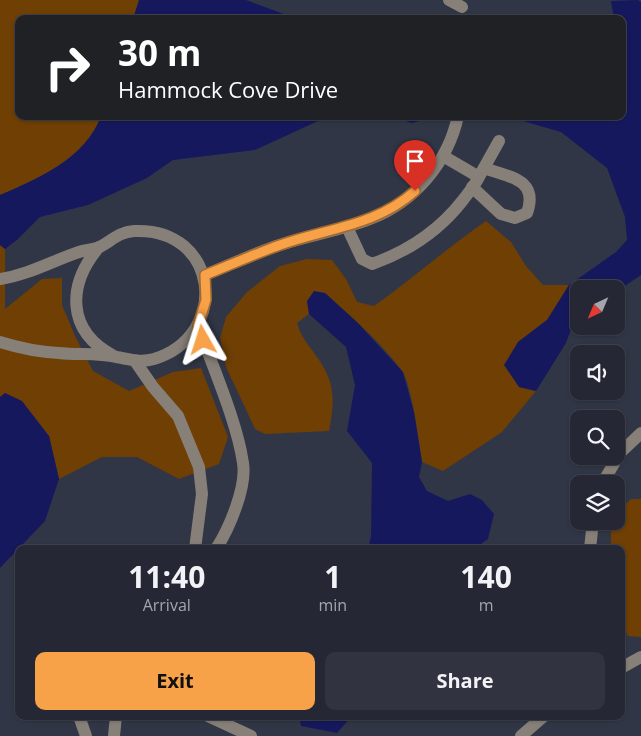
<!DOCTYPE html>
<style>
:root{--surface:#252834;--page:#313440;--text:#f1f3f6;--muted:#a3a6ac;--line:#42444f;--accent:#f7a149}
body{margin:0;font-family:"Open Sans",sans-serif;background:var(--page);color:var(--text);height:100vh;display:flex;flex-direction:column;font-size:19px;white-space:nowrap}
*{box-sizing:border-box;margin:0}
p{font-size:16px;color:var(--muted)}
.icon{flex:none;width:28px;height:28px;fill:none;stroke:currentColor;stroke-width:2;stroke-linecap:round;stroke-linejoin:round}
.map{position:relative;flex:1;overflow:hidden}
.side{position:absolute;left:15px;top:545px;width:610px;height:175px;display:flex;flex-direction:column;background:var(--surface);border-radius:10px;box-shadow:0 1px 4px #0004,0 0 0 1px var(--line)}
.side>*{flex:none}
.top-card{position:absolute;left:15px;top:15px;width:611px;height:105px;border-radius:10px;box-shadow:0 1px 4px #0004,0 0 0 1px var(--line);background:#202124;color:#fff;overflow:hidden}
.needle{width:32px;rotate:224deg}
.buttons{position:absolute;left:570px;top:280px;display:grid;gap:10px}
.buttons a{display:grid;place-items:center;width:55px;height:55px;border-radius:10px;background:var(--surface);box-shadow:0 1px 4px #0004,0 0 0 1px var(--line);font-size:25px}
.pin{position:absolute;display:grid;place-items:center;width:42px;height:42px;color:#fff;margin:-51px -21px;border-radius:50% 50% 50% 0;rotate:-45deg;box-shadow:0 0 5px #0007}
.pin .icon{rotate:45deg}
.me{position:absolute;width:55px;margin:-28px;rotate:354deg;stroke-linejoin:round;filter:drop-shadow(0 0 4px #0008)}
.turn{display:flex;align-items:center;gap:18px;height:105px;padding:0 20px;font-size:22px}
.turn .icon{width:65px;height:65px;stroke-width:2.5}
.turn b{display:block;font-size:35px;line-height:42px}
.eta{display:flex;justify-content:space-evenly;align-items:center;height:85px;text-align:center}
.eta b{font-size:30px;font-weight:700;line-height:35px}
.cta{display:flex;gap:10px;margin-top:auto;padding:10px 20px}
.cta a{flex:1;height:58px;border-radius:10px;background:var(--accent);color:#111;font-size:20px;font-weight:700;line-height:58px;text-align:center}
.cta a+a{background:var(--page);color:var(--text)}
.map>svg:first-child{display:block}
</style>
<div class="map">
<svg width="641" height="736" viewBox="0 0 641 736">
<rect width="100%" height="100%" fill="#313646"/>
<g fill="#6f3f04">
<path d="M0,0H139L133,19H19V116H101C86,158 38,179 0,195Z"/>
<path d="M486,221L511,242L526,266L543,285H569L547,320L518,342L519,387L536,391L502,432L443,471L422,462C419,442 412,386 402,371C383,344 350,316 325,293L307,301L309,314L297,323C302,342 317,353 325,370C336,390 333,410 329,431L265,434L255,429L226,367L220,338L226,317L247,292L280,266L307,259L332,260L346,279L357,302L374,306C412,279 447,248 486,221Z"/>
<polygon points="0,245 5,249 5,309 42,279 62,278 62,305 75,336 93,371 129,391 173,372 201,368 228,437 219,464 179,479 137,457 102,457 59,479 49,436 5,393 0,397"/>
<polygon points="631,499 641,499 641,637 628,636 621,620 621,549 611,549 611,521 616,521 616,513"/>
</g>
<g fill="#16185e">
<polygon points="139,0 246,0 297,19 133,19"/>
<polygon points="638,0 641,2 641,275 616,292 616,289 579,289 579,318 574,321 566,343 536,391 519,387 504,365 518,342 547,320 569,285 616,252 627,240 625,217 607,168 561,132 523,121 521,116 622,116 622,19 614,19 611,1"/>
<path d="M101,116H329L255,150L173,160L147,178L88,205L40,217L18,239L5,249L0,245V195C38,179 86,158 101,116Z"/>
<polygon points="389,116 434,116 434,117 412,123"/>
<polygon points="314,291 325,293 358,323 403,372 414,412 422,462 419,477 427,491 448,501 470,494 482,500 494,514 488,539 474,549 368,549 371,536 372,463 347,431 355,385 346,347 309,314 307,301"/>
<polygon points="5,393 22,401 49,436 59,479 45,521 0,568 0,397"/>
<polygon points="299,716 352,716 337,733 301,726"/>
</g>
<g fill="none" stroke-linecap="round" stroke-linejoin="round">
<g stroke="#878079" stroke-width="12">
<polyline points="449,0 462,7"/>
<polyline points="480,175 499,141"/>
<path d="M472,187L501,214L515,218L527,213C539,179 509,177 484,168"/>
<path d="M347,227L362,259L372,264C409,251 439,231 463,200C469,192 475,185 479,177L443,156"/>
<path d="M99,247C67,285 66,331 114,356"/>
<path d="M205,275C231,265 256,252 283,244C311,235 342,230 370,219C415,202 448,162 458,116"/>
<path d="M0,279C28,275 52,261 79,252C85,250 91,250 97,248C110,243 117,232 134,231C219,227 231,335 154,359C140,363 129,359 116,357C98,353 78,355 59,353C40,352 19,348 0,342"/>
<path d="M198,325C212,366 237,421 243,463C247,487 229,529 216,549"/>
<polyline points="135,361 153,387 178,416 199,467 202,494 195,549"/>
<polyline points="602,484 620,453 641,433"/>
<polyline points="590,549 593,521"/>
<polyline points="621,668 641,657"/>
<polyline points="79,716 86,736"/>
<polyline points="208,716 251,736"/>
<polyline points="114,736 116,716"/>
<polyline points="521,736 544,716"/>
</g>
</g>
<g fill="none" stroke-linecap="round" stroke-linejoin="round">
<g stroke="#a1692f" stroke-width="12">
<path id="route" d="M203,340L198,325L206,300L205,275C230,265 255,254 280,245C327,228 376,226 415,191"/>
</g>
<use href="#route" stroke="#f7a149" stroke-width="9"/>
</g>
</svg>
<div class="buttons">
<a><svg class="needle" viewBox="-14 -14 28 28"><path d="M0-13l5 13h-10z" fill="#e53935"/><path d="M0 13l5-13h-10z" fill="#a3a6ac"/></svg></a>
<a><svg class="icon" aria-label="sound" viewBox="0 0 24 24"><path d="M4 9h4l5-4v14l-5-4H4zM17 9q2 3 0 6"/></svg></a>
<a><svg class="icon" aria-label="search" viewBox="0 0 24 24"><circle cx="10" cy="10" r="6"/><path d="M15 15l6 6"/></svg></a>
<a><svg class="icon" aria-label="layers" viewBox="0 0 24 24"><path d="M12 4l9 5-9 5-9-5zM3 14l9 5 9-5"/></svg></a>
</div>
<div class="pin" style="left:415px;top:191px;background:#d93025"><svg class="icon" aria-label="arrive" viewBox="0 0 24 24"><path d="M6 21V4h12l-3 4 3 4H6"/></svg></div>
<svg class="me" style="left:203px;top:340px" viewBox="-20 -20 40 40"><path d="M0-17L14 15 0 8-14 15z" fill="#f7a149" stroke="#fff" stroke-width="4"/></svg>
<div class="top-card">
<div class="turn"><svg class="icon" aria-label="right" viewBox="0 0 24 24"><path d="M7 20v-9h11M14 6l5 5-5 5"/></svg><div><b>30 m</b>Hammock Cove Drive</div></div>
</div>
<section class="side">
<div class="eta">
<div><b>11:40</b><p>Arrival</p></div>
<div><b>1</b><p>min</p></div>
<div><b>140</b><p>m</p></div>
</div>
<div class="cta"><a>Exit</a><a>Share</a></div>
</section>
</div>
